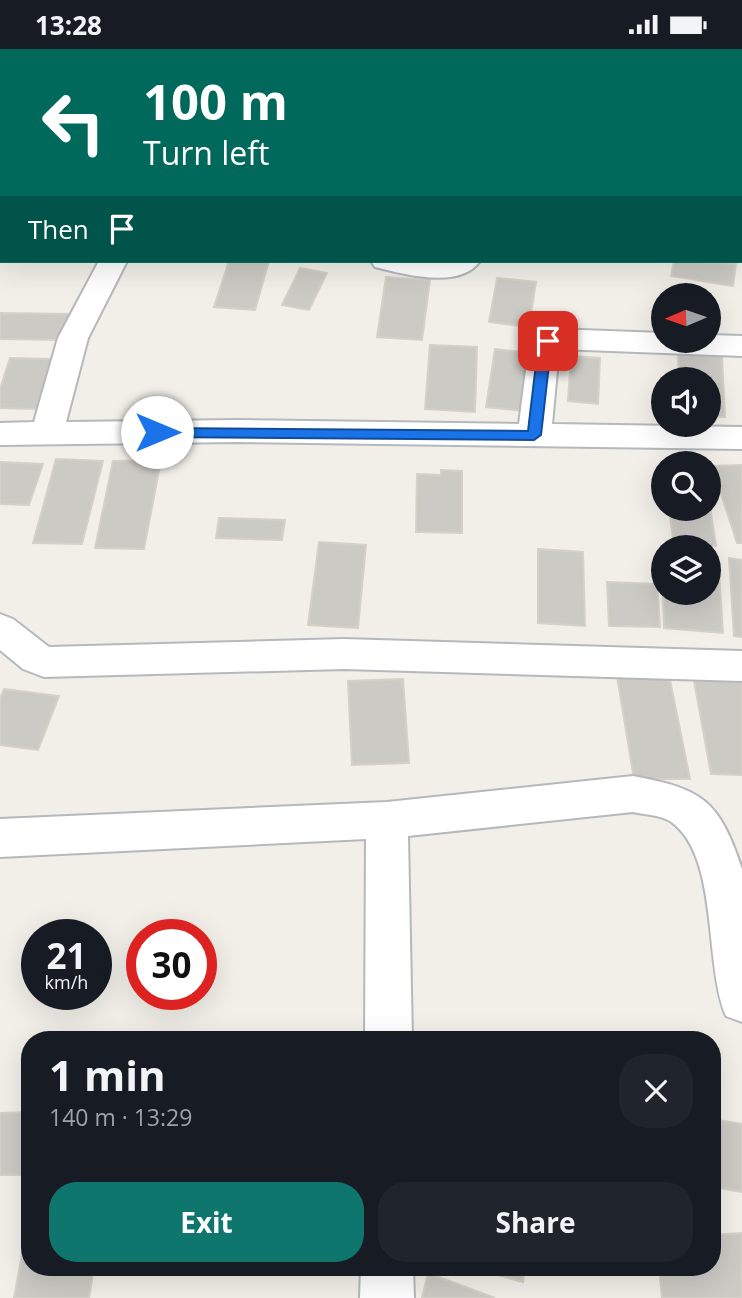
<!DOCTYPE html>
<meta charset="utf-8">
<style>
:root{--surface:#171b24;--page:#20242c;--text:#f1f3f6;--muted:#9ea1a6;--accent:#0f766e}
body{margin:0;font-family:"Open Sans",sans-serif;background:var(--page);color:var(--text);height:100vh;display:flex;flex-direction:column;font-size:26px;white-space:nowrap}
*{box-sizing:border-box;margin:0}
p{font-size:23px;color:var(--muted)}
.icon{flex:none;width:38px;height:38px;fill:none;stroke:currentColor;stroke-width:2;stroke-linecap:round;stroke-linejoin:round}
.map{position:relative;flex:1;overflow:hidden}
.drawer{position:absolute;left:21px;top:982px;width:700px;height:245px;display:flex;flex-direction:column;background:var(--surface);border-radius:28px;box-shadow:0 7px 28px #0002}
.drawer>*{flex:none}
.hud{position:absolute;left:0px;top:0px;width:742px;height:214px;box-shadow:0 7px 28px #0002;background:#00695c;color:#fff;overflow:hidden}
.needle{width:46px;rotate:268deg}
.tools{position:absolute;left:651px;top:234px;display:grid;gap:14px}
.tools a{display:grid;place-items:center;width:70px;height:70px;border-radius:50%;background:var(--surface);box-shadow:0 7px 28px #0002;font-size:35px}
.speed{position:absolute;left:21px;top:870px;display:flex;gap:14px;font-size:35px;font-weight:700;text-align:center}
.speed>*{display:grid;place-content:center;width:91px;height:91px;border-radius:50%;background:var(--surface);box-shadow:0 7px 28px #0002;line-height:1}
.speed small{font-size:18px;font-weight:400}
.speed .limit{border:10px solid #d22;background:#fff;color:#111}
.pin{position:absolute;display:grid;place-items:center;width:60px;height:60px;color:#fff;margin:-30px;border-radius:14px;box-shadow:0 4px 10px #0006}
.me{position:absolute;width:77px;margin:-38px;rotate:90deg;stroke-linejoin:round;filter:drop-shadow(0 0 5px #0008)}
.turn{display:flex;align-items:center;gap:24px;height:147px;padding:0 28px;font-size:32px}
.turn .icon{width:91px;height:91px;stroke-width:2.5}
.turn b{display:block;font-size:49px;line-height:60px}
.then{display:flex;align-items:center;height:66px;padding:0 28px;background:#0003;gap:14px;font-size:26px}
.round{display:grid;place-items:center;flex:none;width:74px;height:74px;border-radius:28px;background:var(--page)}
.summary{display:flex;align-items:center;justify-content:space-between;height:119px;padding:0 28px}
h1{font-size:42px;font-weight:700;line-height:52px}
.primary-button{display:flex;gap:14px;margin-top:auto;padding:14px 28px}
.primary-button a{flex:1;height:80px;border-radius:28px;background:var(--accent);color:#fff;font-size:28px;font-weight:700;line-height:80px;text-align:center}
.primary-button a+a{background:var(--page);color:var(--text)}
.status{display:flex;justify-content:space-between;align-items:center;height:49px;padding:0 35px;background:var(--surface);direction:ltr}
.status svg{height:19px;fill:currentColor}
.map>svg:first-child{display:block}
</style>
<div class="status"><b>13:28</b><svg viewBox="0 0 49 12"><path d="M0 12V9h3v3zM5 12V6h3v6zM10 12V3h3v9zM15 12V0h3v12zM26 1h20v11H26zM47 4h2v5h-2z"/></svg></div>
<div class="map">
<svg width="742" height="1249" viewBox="0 0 742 1249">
<rect width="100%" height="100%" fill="#f1efe8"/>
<g fill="#cccac5" stroke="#d6d1c6" stroke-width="2">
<polygon points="229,212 269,212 255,261 214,258"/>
<polygon points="674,212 736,215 733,237 671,227"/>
<polygon points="300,219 327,224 309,261 282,256"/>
<polygon points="386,228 430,231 422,291 377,288"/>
<polygon points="497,229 536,233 529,278 489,273"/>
<polygon points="0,264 70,265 63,291 0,290"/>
<polygon points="430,296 477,298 475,363 425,360"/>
<polygon points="495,300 540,305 533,363 486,358"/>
<polygon points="678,303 722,307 725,368 709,367 709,331 679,331"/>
<polygon points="553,307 565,307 567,321 554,321"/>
<polygon points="571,307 600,309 598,355 568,352"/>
<polygon points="10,309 52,310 38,360 0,359 0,340"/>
<polygon points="56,410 103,412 82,495 33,494"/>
<polygon points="161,411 144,500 95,499 113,412"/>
<polygon points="0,413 43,415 29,456 0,455"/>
<polygon points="742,416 742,494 737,494 712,417"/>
<polygon points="441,421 462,422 462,484 416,483 417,425 441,426"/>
<polygon points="709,451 716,497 674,496 669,460 709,460"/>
<polygon points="219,469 285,471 282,491 216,489"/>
<polygon points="319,493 366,496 358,579 308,576"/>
<polygon points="538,500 583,503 585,577 538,574"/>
<polygon points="709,507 718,508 723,584 664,579 663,544 709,544"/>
<polygon points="729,509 742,511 742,588 734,587"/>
<polygon points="607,533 657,535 660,578 609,577"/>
<polygon points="616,621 668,621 690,730 634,730"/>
<polygon points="403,630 409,714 352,716 348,632"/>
<polygon points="694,632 742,632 742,726 711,725"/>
<polygon points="4,640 59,647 38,701 0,696 0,650"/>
<polygon points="30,1063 22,1126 0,1126 0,1064"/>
<polygon points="712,1070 742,1075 742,1143 712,1138"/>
<polygon points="29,1166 30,1218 94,1218 89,1249 14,1249"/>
<polygon points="742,1184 742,1249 662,1249 659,1218 712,1218 712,1186"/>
<polygon points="468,1218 525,1218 523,1233"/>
<polygon points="428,1224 495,1249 422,1249"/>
</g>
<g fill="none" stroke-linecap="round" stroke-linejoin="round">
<g stroke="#b5b8bc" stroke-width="4">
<g id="minor">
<polygon points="139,0 168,0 169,2 140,2"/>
<polygon points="570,0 602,0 603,2 571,2"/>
<rect x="740" y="22" width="2" height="14"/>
<rect x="0" y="81" width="2" height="16"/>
<rect x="740" y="145" width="2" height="16"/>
<polygon points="99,212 127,212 88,289 66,373 239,371 519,375 529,298 537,285 554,280 663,284 663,292 709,292 709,286 742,287 742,307 559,300 552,375 742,378 742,400 239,393 0,396 0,374 34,373 58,289"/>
<path d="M371,212H480C460,241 403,225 375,218Z"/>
<polygon points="0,565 13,570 49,598 344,590 742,602 742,632 344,620 44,628 23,620 0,601"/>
<path d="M633,727C703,740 719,751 742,820V973L726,967C704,916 719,812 674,775C664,766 646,766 633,763L408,787L412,990H365L366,790L0,808V770L387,753Z"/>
<polygon points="361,1218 413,1218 414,1249 360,1249"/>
</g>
</g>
<use href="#minor" fill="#fff" fill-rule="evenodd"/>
</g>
<polygon fill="#1a73e8" stroke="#114b97" stroke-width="2" points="548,288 554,292 551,298 541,386 534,391 157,388 150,383 157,379 528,382 538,298 543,289"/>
</svg>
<div class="tools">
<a><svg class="needle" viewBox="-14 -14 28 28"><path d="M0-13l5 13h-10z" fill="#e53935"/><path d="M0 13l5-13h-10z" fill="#9ea1a6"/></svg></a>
<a><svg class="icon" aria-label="sound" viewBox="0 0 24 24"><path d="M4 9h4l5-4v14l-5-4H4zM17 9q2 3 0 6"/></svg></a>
<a><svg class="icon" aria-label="search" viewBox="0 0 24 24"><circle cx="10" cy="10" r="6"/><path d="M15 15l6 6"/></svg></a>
<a><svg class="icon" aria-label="layers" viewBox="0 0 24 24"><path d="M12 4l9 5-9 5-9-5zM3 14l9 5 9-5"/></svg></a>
</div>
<div class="speed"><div>21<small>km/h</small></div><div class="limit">30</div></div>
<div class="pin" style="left:548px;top:292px;background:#d93025"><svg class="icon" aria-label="arrive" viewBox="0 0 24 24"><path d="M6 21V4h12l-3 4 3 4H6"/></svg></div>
<svg class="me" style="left:157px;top:383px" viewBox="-20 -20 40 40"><circle r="19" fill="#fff"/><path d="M0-13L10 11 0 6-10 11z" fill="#1a73e8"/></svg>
<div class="hud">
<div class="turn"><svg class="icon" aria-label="left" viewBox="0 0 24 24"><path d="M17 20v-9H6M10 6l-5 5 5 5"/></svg><div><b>100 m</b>Turn left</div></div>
<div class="then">Then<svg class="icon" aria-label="arrive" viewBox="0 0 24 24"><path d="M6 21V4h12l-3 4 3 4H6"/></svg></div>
</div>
<section class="drawer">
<div class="summary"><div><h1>1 min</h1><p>140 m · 13:29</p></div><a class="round"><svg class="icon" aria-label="close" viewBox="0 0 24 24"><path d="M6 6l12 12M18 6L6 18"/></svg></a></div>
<div class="primary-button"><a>Exit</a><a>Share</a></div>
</section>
</div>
